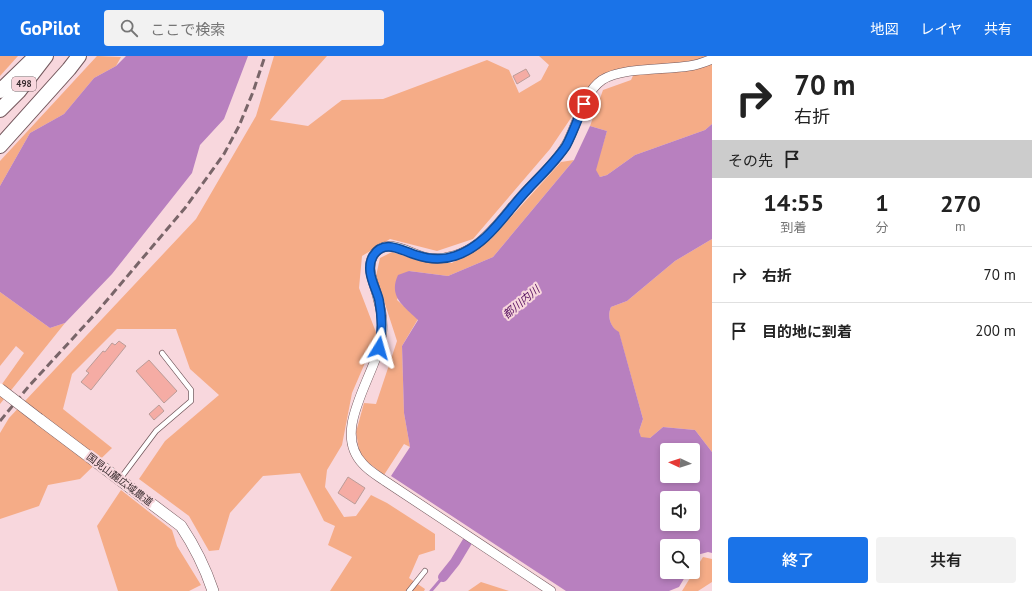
<!DOCTYPE html>
<html lang="ja">
<meta charset="utf-8">
<style>
:root{--surface:#fff;--page:#f2f2f2;--text:#222;--muted:#767676;--line:#e0e0e0;--accent:#1a73e8}
body{margin:0;font-family:"PT Sans","Noto Sans JP",sans-serif;background:var(--page);color:var(--text);height:100vh;display:flex;flex-direction:column;font-size:15px;white-space:nowrap}
*{box-sizing:border-box;margin:0}
p{font-size:13px;color:var(--muted)}
.icon{flex:none;width:22px;height:22px;fill:none;stroke:currentColor;stroke-width:2;stroke-linecap:round;stroke-linejoin:round}
.map{position:relative;flex:1;overflow:hidden}
.drawer{display:flex;flex-direction:column;background:var(--surface);width:320px}
.drawer>*{flex:none}
.hud{background:#fff;color:var(--text);overflow:hidden}
.needle{width:26px;rotate:274deg}
.tools{position:absolute;left:660px;top:387px;display:grid;gap:8px}
.tools a{display:grid;place-items:center;width:40px;height:40px;border-radius:4px;background:var(--surface);box-shadow:0 2px 6px #0003;font-size:20px}
.pin{position:absolute;display:grid;place-items:center;width:34px;height:34px;color:#fff;margin:-17px;border:2px solid #fff;border-radius:50%;box-shadow:0 1px 4px #0007}
.me{position:absolute;width:44px;margin:-22px;rotate:8deg;stroke-linejoin:round;filter:drop-shadow(0 0 3px #0008)}
.turn{display:flex;align-items:center;gap:14px;height:84px;padding:0 16px;font-size:18px}
.turn .icon{width:52px;height:52px;stroke-width:2.5}
.turn b{display:block;font-size:28px;line-height:34px}
.then{display:flex;align-items:center;height:38px;padding:0 16px;background:#0003;gap:8px;font-size:15px}
.eta{display:flex;justify-content:space-evenly;align-items:center;height:68px;text-align:center}
.eta b{font-size:24px;font-weight:600;line-height:28px}
.button{display:flex;gap:8px;margin-top:auto;padding:8px 16px}
.button a{flex:1;height:46px;border-radius:4px;background:var(--accent);color:#fff;font-size:16px;font-weight:600;line-height:46px;text-align:center}
.button a+a{background:var(--page);color:var(--text)}
ul{padding:0;list-style:none}
li{display:flex;align-items:center;gap:12px;height:56px;padding:0 16px;border-top:1px solid var(--line)}
li div{flex:1}
li b{display:block;font-size:15px}
li em{font-style:normal}
header{display:flex;align-items:center;gap:24px;box-sizing:border-box;height:56px;padding:0 20px;background:var(--accent);color:#fff}
header strong{font-size:19px}
nav{display:flex;gap:22px;margin-inline-start:auto;font-size:14px}
.search{width:280px;height:36px;background:var(--page);display:flex;align-items:center;gap:10px;box-sizing:border-box;padding:0 14px;border-radius:4px;color:var(--muted);font-size:15px}
main{display:flex;flex:1;min-height:0}
.map>svg:first-child{display:block}
</style>
<header>
<strong>GoPilot</strong>
<div class="search"><svg class="icon" aria-label="search" viewBox="0 0 24 24"><circle cx="10" cy="10" r="6"/><path d="M15 15l6 6"/></svg>ここで検索</div>
<nav><a>地図</a><a>レイヤ</a><a>共有</a></nav>
</header>
<main>
<div class="map">
<svg width="712" height="535" viewBox="0 0 712 535">
<rect width="100%" height="100%" fill="#f8d7dd"/>
<g fill="#f5ac87">
<polygon points="0,0 18,0 0,20"/>
<polygon points="97,0 121,1 116,10 94,22 64,58 30,77 0,130 0,105"/>
<polygon points="274,0 327,0 270,64 308,70 342,44 383,43 487,4 509,14 519,37 541,24 549,9 539,0 712,0 712,68 705,74 635,99 607,119 600,121 595,114 607,75 590,70 603,34 631,24 637,11 600,19 550,93 473,183 437,195 390,183 362,200 359,232 377,279 352,337 342,389 327,414 325,431 344,461 356,460 371,439 387,447 435,478 435,494 419,499 409,522 425,533 424,535 330,535 352,501 328,489 335,470 324,465 300,417 263,420 230,457 219,494 209,495 189,460 139,423 165,385 219,339 190,313 176,273 117,273 72,318 63,353 112,392 80,423 48,429 39,450 0,463 0,377 9,362 196,163 256,60"/>
<polygon points="574,104 493,201 448,220 409,215 397,244 418,263 402,290 404,357 410,391 404,388 384,419 360,400 356,376 364,347 376,348 397,285 376,220 380,202 392,196 424,206 452,207 490,184 561,106"/>
<path d="M712,183V396L695,374L663,371L650,382H641L639,375L643,363L619,277C610,271 607,260 611,251L627,245L675,205Z"/>
<polygon points="0,236 50,272 65,267 0,348 0,331 24,297 16,290 0,310"/>
<polygon points="121,434 172,474 177,490 201,529 189,535 118,535 97,470"/>
<polygon points="703,501 712,503 712,526 698,535 682,535"/>
<polygon points="481,526 509,535 468,535"/>
</g>
<g fill="#b880bf" fill-rule="evenodd">
<polygon points="126,0 248,0 224,63 200,89 192,117 112,218 65,267 50,272 0,236 0,130 30,77 64,58 94,22 116,10"/>
<path d="M712,68V183L675,205L627,245L611,251C607,260 610,271 619,276L643,363L639,375L641,381L650,382L663,371L695,374L712,396V497L708,496L697,499L693,506V490H667V516H688L679,531L669,535H566L391,420L410,391L404,357L402,290L418,264C404,250 388,241 398,219L409,215L448,220L493,201L574,104L590,70L607,75L596,114L600,121L607,119L635,99L705,74ZM667,394H693V420H667ZM667,442H693V468H667Z"/>
</g>
<g fill="none" stroke-linecap="round" stroke-linejoin="round">
<polyline stroke="#b880bf" stroke-width="3" points="431,535 443,521"/>
<polyline stroke="#b880bf" stroke-width="10" points="443,521 455,506 467,486"/>
</g>
<g fill="#f5aca4" stroke="#bb9c98">
<polygon points="526,13 530,20 517,28 513,20"/>
<polygon points="119,285 126,290 91,334 81,326 89,317 86,315 103,295 105,296 112,287 115,289"/>
<polygon points="149,304 177,335 164,347 136,315"/>
<polygon points="159,349 164,355 154,364 149,358"/>
<polygon points="348,421 365,432 355,448 338,437"/>
</g>
<g fill="none" stroke-linecap="round" stroke-linejoin="round">
<g stroke="#72575c" stroke-width="6">
<g id="service">
<polyline points="120,423 156,375 191,345 191,334 162,297"/>
<polyline points="409,535 425,515"/>
</g>
</g>
<g stroke="#72575c" stroke-width="10">
<path id="minor" d="M551,535L385,425C378,420 369,415 363,408C329,373 379,317 382,277C383,266 381,253 378,243C375,228 364,211 375,197C389,180 412,200 429,202C446,204 464,198 477,188C497,173 510,151 528,133C541,119 556,106 566,89C577,70 583,37 602,24C622,11 665,14 689,10C697,9 705,6 712,3"/>
</g>
<g stroke="#72575c" stroke-width="12">
<path id="tertiary" d="M39,363L181,470C195,491 205,511 213,535"/>
</g>
<g stroke="#72575c" stroke-width="16">
<g id="trunk">
<polyline points="0,35 36,0"/>
<polyline points="0,54 19,35 46,0"/>
<polyline points="0,90 69,13 79,0"/>
</g>
</g>
<use href="#service" stroke="#fff" stroke-width="4.5"/>
<use href="#minor" stroke="#fff" stroke-width="9"/>
<use href="#tertiary" stroke="#fff" stroke-width="11"/>
<use href="#trunk" stroke="#fff" stroke-width="14"/>
<polyline stroke="#796569" stroke-width="3" stroke-dasharray="8 4" stroke-linecap="butt" points="0,365 29,330 97,256 185,152 224,98 239,70 253,36 265,0"/>
<g stroke="#72575c" stroke-width="12" stroke-linecap="butt">
<polyline id="tertiary-bridge" points="0,333 39,363"/>
</g>
<use href="#tertiary-bridge" stroke="#fff" stroke-width="11"/>
</g>
<g fill="none" stroke-linecap="round" stroke-linejoin="round">
<g stroke="#114b97" stroke-width="10">
<path id="route" d="M379,292C383,275 382,260 379,244C375,229 365,215 373,200C384,182 402,195 416,199C428,203 443,204 455,200C488,189 505,157 528,133C541,119 555,106 566,90C573,77 578,62 584,48"/>
</g>
<use href="#route" stroke="#1a73e8" stroke-width="7"/>
</g>
<g text-anchor="middle" stroke-width="4" stroke-linejoin="round" paint-order="stroke">
<rect fill="#f8d7dd" stroke="#715e62" stroke-width="1" x="12" y="21" width="24" height="14" rx="3"/>
<g font-size="9" font-weight="bold" fill="#372a2d">
<text x="24" y="31">498</text>
</g>
<g font-size="10" fill="#372a2d" stroke="#f8d7dd">
<text transform="translate(120 423) rotate(37)" y="4">国見山麓広域農道</text>
</g>
<g font-size="11" font-style="italic" fill="#561160" stroke="#f8d7dd">
<text transform="translate(521 246) rotate(-40)" y="4">都川内川</text>
</g>
</g>
</svg>
<div class="tools">
<a><svg class="needle" viewBox="-14 -14 28 28"><path d="M0-13l5 13h-10z" fill="#e53935"/><path d="M0 13l5-13h-10z" fill="#767676"/></svg></a>
<a><svg class="icon" aria-label="sound" viewBox="0 0 24 24"><path d="M4 9h4l5-4v14l-5-4H4zM17 9q2 3 0 6"/></svg></a>
<a><svg class="icon" aria-label="search" viewBox="0 0 24 24"><circle cx="10" cy="10" r="6"/><path d="M15 15l6 6"/></svg></a>
</div>
<div class="pin" style="left:584px;top:48px;background:#d93025"><svg class="icon" aria-label="arrive" viewBox="0 0 24 24"><path d="M6 21V4h12l-3 4 3 4H6"/></svg></div>
<svg class="me" style="left:379px;top:292px" viewBox="-20 -20 40 40"><path d="M0-17L14 15 0 8-14 15z" fill="#1a73e8" stroke="#fff" stroke-width="4"/></svg>
</div>
<section class="drawer">
<div class="hud">
<div class="turn"><svg class="icon" aria-label="right" viewBox="0 0 24 24"><path d="M7 20v-9h11M14 6l5 5-5 5"/></svg><div><b>70 m</b>右折</div></div>
<div class="then">その先<svg class="icon" aria-label="arrive" viewBox="0 0 24 24"><path d="M6 21V4h12l-3 4 3 4H6"/></svg></div>
</div>
<div class="eta">
<div><b>14:55</b><p>到着</p></div>
<div><b>1</b><p>分</p></div>
<div><b>270</b><p>m</p></div>
</div>
<ul>
<li><svg class="icon" aria-label="right" viewBox="0 0 24 24"><path d="M7 20v-9h11M14 6l5 5-5 5"/></svg><div><b>右折</b></div><em>70 m</em></li>
<li><svg class="icon" aria-label="arrive" viewBox="0 0 24 24"><path d="M6 21V4h12l-3 4 3 4H6"/></svg><div><b>目的地に到着</b></div><em>200 m</em></li>
</ul>
<div class="button"><a>終了</a><a>共有</a></div>
</section>
</main>
